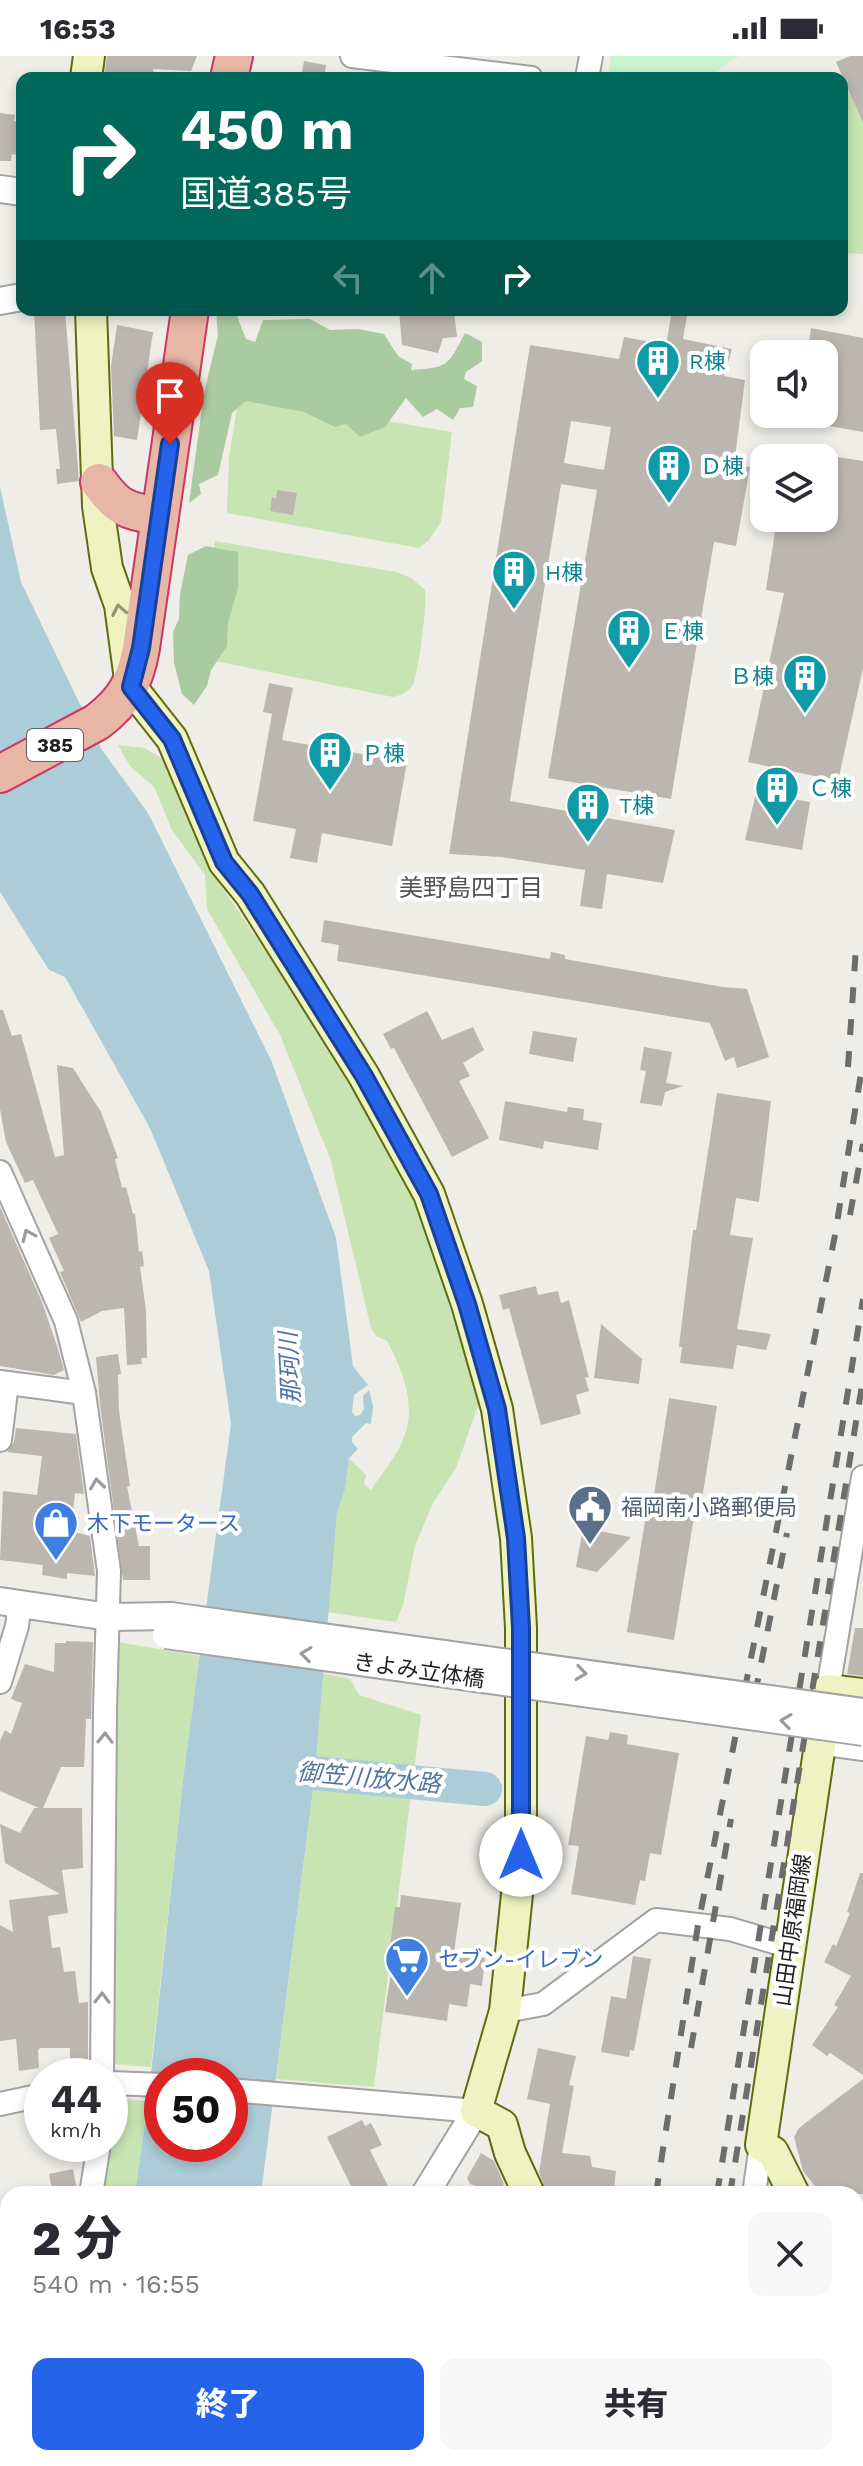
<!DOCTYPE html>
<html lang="ja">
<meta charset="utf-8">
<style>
:root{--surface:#fff;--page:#f7f7f7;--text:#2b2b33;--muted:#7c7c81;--accent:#2563eb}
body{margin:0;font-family:"Work Sans","Noto Sans JP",sans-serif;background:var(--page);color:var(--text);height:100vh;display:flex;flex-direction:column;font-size:30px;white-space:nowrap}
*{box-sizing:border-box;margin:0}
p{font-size:26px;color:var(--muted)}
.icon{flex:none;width:44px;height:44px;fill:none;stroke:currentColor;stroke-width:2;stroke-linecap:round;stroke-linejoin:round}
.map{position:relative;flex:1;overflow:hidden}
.side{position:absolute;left:0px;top:2130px;width:864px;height:280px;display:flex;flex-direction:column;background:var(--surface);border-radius:24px 24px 0 0;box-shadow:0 4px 12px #0003}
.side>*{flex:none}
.hud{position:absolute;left:16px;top:16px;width:832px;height:244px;border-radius:16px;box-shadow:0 4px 12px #0003;background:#00695c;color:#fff;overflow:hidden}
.tools{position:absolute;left:750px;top:284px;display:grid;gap:16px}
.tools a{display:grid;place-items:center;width:88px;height:88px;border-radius:16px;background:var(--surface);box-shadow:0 4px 12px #0003;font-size:40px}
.speed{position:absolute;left:24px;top:2002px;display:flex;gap:16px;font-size:40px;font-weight:700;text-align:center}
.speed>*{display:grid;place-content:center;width:104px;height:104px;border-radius:50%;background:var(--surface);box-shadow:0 4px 12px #0003;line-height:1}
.speed small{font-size:20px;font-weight:400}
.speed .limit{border:12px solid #d22;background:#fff;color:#111}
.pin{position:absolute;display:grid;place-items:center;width:68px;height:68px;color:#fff;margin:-82px -34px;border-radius:50% 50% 50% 0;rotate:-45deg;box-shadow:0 0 8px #0007}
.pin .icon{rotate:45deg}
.me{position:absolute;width:88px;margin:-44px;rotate:0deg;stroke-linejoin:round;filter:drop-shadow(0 0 6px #0008)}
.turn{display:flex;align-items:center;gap:28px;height:168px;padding:0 32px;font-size:36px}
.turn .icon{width:104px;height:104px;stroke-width:2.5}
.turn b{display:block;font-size:56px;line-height:68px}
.lanes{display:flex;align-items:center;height:76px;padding:0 32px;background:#0003;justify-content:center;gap:40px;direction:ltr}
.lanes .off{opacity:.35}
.round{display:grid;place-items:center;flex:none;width:84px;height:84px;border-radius:16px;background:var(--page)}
.head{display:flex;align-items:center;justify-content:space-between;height:136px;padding:0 32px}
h1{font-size:48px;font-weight:800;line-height:60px}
.primary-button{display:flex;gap:16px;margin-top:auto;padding:16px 32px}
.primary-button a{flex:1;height:92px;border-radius:16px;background:var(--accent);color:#fff;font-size:32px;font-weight:800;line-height:92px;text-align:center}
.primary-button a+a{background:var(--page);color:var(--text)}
.status{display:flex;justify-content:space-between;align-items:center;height:56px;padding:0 40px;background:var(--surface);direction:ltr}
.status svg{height:22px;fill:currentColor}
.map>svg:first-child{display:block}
</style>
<div class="status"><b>16:53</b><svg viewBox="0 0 49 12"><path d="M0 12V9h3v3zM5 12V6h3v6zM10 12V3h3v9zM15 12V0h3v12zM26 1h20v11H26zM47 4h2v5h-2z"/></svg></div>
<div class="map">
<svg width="863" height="2410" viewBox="0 0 863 2410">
<rect width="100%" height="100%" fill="#efede7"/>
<g fill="#c8e4b2">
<polygon points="842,23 863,57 863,198 842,197"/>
<polygon points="239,340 452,376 441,466 429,484 419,492 227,457 229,401"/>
<path d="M215,485L396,516L411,522L425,534C427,550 419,613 413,628C409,636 401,639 393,641L205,603Z"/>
<path d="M118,689L145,692L164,704L207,809L342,1008L416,1140L479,1347L456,1412L433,1447L415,1490L403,1549L396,1566L327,1556L337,1457L345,1433L349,1402L366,1419L364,1428L371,1434C382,1417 397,1400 404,1381C417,1350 402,1313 387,1285L376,1280L371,1272L331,1105L280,979L207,853L205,819L172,774L154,731L130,710Z"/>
<polygon points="117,1586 200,1600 184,1716 151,2011 111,2008"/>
<polygon points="322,1617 350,1623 359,1639 421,1659 374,2031 276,2023 314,1725"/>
<polygon points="115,2042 148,2045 135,2138 101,2138"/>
</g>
<g fill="#aacaa0">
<path d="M216,255L237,260L246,283L255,286L263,264L310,263L330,274L358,273L384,278L398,300L412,308L411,314C449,311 447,311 465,277L482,286V305L466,316L464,323L477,330L473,351L460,352L453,364L437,353L423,361L406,342L385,371L360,381L346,368L335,371L304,356L246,345L232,357L218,419L199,428L201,438L189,447L204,337L218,279Z"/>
<polygon points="206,490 238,496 238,532 228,567 227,590 211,614 207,630 194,649 182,638 174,607 173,576 179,563 180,538 188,499"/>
</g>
<polygon fill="#c9f4ce" points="611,0 739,0 706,22 608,22"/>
<g fill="#acccd8" fill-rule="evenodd">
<path d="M0,431L21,526L102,694L148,757L271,1004L336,1182L353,1310L368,1329L354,1339L352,1356L355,1360L360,1359L364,1353L363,1340L369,1334L373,1350L371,1368L366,1367L352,1381V1386L358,1393L349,1402L345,1433L337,1457L314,1725L261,2138H135L148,2045L184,1716L231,1368L209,1215L150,1072L65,921L49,914L0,836ZM162,2020H230V2088H162Z"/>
<polygon points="69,2402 202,2402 200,2410 67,2410"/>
</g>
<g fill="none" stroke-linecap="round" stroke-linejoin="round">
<polyline stroke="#acccd8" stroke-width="34" points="271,1713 485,1733"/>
</g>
<g fill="#bcb6b0" fill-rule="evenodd">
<polygon points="107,0 197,0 191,15 153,13 154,17 136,19 136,22 104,22"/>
<polygon points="850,0 863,0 863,66 836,6"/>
<polygon points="304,5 326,9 324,22 301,22"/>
<polygon points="0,57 15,59 14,65 22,66 22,100 12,98 11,105 0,105"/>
<polygon points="34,254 65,254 79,425 57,428 56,413 60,413 56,373 40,374"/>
<polygon points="399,254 454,254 457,281 443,282 438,297 402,289"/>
<path d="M672,254H688L683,283L732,293L724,320L745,324L734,409L750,411L736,490L714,486L671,743L548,722L597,434L561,428L510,745L675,774L663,827L607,818L602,853L580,850L585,814L501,801L449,798L530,289L619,303L624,281L666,289ZM571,365L611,371L604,414L564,407Z"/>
<polygon points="117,269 153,276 137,384 114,380 111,310"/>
<polygon points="811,272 863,282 863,376 824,369 824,298 807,298"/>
<polygon points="824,399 863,405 863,612 838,725 748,706 784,537 766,534 777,462 824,462"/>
<polygon points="277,434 297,437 293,459 270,455 272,441 276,442"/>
<polygon points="269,627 293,632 282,684 407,706 392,790 322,777 317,807 290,802 296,773 253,765 272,658 263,656"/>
<polygon points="756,737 810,746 802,794 745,784"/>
<polygon points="324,864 550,903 551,896 565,899 565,903 723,931 747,933 769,1001 737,1012 734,1001 725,1005 710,967 337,905 339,889 321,886"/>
<polygon points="0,954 3,954 12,980 21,978 55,1101 64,1099 57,1009 73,1012 101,1056 118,1102 115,1103 122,1132 126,1131 133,1158 135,1157 139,1196 142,1195 144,1210 140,1211 146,1254 147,1302 141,1302 142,1308 127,1309 124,1252 102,1255 81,1266 60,1216 64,1215 49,1182 58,1178 33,1124 25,1127 6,1086 0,1053"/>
<polygon points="427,955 442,984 473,971 484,994 463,1007 470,1020 459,1025 489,1082 452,1101 394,992 391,993 383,978"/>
<polygon points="533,975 577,982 573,1006 529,998"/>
<polygon points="644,991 672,996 666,1027 683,1030 665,1036 662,1050 640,1047 646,1015 640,1014"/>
<polygon points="717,1037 771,1045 759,1146 736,1142 730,1179 753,1182 737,1273 771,1278 766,1294 737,1289 733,1313 680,1307 682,1291 679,1291 693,1174 696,1174"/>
<polygon points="505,1045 567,1056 568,1051 584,1053 583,1064 602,1067 598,1094 544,1085 543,1093 499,1084"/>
<polygon points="0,1151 42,1246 59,1296 64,1314 54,1319 0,1310"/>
<polygon points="536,1230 538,1239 558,1235 561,1247 569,1244 589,1322 585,1321 589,1335 576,1339 581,1358 541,1369 509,1252 503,1254 499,1239"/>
<polygon points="601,1268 642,1303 639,1328 594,1322"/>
<polygon points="118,1298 121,1318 118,1319 119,1355 130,1430 127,1431 139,1490 150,1490 150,1524 123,1524 100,1349 96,1301"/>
<polygon points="669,1342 717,1350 701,1449 696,1449 674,1584 627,1576 646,1459 651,1459"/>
<polygon points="16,1372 76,1378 84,1438 75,1437 71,1475 90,1480 95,1520 67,1517 67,1523 42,1519 43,1509 0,1504 3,1435 37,1439 42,1400 7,1396 14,1386"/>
<polygon points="583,1472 631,1481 597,1516 576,1511"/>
<polygon points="855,1572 863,1572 863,1620 847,1618"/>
<polygon points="66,1585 93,1586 91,1663 86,1663 84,1711 61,1711 43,1752 82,1752 83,1812 62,1814 68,1857 48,1860 52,1892 60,1891 64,1916 75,1915 79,1947 88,1946 88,2008 84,2014 70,2014 70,1992 40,1992 38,1994 39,2012 19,2015 16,1983 0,1985 0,1869 13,1876 9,1844 60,1838 5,1807 0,1768 20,1777 34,1752 39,1752 0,1735 0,1685 5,1674 11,1678 22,1647 11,1643 25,1608 54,1616 55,1587 66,1587"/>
<polygon points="610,1676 628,1679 627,1688 679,1697 661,1799 650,1797 645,1825 640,1824 635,1849 571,1838 579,1790 568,1789 586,1680 608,1684"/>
<polygon points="860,1817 863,1817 863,2019 830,1997 827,2000 812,1989 838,1951 834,1949 851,1920 824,1906 833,1888 836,1890 850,1857 847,1856"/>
<polygon points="401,1839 461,1847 454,1897 485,1902 482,1930 470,1928 467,1951 449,1948 447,1965 385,1956 391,1916 387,1916 395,1851 400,1851"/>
<polygon points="633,1900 651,1903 634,1995 630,1994 629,2001 601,1996 611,1940 626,1943"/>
<polygon points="538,1992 576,2000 569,2029 574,2030 562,2097 590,2100 592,2111 616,2115 614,2132 596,2130 599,2138 547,2138 539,2116 550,2048 527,2043"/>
<polygon points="863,2023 863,2138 821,2138 803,2115 794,2081 799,2072"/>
<polygon points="362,2064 365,2070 371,2067 382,2089 370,2094 392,2138 355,2138 327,2081"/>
<polygon points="481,2097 494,2105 504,2128 503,2130 490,2131 488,2134 470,2128 467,2122"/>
<polygon points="73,2113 77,2135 53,2138 49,2118"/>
</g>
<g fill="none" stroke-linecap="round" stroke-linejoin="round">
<g stroke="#a3a3a3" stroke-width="26">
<g id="minor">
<polyline points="352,0 531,22"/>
<polyline points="587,22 591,0"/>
<polyline points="0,1116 66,1265 84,1337 109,1515 105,1653 102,2020"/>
<polyline points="0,1326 84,1337"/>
<polyline points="0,1384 7,1327"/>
<polyline points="0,1626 17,1570 20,1548"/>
<polyline points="828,1634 863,1421"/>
<polyline points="819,1687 863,1693"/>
<polyline points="505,1955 543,1948 656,1864 730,1873 791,1891"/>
<polyline points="110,2027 162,2029"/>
<polyline points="230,2034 476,2055"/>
<polyline points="0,2048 42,2039"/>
<polyline points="91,2138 99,2088"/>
<polyline points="754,2138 761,2089"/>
<polyline points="27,2410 27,2402"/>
<polyline points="464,2410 467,2402"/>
<polyline points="558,2410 562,2402"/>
</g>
</g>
<g stroke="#a3a3a3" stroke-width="30">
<g id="tertiary">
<polyline points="0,133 22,136"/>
<polyline points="0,245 22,241"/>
<polyline points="0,1545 109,1561 171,1560"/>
<polyline points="425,2138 476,2055"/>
<polyline points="293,2410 296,2402"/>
</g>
</g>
<g stroke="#5e6c10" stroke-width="34">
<g id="secondary">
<polyline points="86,22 89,0"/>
<polyline points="91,254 98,450 107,512 120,549 131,631 172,683 224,806 250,838 364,1020 429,1138 467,1248 497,1353 516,1482 521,1572 521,1799 505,1955 476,2055 502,2069 510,2097 529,2138"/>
<polyline points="794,2138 773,2096 761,2089 828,1634 863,1638"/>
<polyline points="856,2227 863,2240"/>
<polyline points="695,2402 700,2410"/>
</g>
</g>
<g stroke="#c93863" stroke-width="40">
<g id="trunk">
<polyline points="229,22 234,0"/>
<path d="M99,426C119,454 127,454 160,461"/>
<path d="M0,718L97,666C125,645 135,626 141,592L190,254"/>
</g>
</g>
<use href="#minor" stroke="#fff" stroke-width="22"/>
<use href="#tertiary" stroke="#fff" stroke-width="26"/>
<use href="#secondary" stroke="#eef3c1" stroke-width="30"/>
<use href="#trunk" stroke="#e8b6a4" stroke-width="36"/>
<g stroke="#6d6d6d" stroke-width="6" stroke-dasharray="16 16" stroke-linecap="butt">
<polyline points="848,1011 856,891"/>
<polyline points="850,1159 863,1088"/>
<polyline points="755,1638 787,1477"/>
<polyline points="691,1992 731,1763"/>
<polyline points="656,2138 698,1869 835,1179 863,1005"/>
<polyline points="717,2138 863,1243"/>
<polyline points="730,2138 863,1323"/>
<polyline points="612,2410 613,2402"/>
<polyline points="676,2410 677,2402"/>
<polyline points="689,2410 690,2402"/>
</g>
<g stroke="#a3a3a3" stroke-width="30" stroke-linecap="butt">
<g id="tertiary-bridge">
<polyline points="171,1560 863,1656"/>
<polyline points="166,1579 863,1676"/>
</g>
</g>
<use href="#tertiary-bridge" stroke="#fff" stroke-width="26"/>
</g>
<defs><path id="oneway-chevron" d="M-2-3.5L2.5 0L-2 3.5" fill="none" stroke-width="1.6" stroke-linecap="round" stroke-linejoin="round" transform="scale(2)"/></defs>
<use stroke="#919478" href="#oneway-chevron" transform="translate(119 554) rotate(-101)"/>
<g stroke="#9a9a9a">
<use href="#oneway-chevron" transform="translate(28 1179) rotate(-114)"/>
<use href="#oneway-chevron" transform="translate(97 1428) rotate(-98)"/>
<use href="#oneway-chevron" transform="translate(306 1598) rotate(-172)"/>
<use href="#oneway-chevron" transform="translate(581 1617) rotate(8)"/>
<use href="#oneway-chevron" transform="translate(786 1665) rotate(-172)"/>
<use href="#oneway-chevron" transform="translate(105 1682) rotate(-89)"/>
<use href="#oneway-chevron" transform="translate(102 1942) rotate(-89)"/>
</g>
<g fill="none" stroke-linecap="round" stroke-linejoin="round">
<g stroke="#184099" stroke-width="20">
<polyline id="route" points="170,388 141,592 131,631 172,683 224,806 250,838 364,1020 429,1138 467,1248 497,1353 516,1482 521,1572 521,1799"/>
</g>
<use href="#route" stroke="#2563eb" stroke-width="14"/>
</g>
<defs>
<g id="building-pin" transform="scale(2.3)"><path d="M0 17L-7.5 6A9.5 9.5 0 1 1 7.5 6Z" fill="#0f9aa8" stroke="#fff"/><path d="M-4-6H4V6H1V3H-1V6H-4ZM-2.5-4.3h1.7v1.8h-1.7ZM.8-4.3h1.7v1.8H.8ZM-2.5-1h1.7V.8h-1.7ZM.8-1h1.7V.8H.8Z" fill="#fff"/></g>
<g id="civic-pin" transform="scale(2.3)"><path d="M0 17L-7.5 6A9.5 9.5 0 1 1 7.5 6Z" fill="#5c6f8a" stroke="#fff"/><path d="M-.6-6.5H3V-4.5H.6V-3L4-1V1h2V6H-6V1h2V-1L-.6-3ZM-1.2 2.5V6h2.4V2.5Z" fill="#fff"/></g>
<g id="shop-pin" transform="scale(2.3)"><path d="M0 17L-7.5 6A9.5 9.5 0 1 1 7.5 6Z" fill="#3f7fe0" stroke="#fff"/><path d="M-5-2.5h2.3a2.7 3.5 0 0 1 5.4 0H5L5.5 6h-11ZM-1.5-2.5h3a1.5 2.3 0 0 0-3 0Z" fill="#fff"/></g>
<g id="supermarket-pin" transform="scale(2.3)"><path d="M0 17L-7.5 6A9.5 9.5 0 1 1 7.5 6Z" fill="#3f7fe0" stroke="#fff"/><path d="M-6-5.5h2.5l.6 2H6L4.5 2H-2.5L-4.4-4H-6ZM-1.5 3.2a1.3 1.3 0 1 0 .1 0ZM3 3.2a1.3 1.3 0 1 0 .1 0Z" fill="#fff"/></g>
</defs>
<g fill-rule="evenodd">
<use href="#building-pin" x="658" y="305"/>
<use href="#building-pin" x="669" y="410"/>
<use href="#building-pin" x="514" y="516"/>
<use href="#building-pin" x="629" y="575"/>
<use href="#building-pin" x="805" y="620"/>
<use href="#building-pin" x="330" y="697"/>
<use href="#building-pin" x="777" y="732"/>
<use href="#building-pin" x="588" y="749"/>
<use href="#civic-pin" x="590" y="1451"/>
<use href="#shop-pin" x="56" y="1467"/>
<use href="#supermarket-pin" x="407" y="1903"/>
</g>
<g text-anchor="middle" stroke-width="8" stroke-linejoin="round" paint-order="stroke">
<rect fill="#fff" stroke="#626262" stroke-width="2" x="27" y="673" width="56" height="32" rx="6"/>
<g font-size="20" font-weight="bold" fill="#1f1f1f">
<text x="55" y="696">385</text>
</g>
<g font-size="22" fill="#0d838f" stroke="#fff" text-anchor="start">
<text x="689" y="313">R棟</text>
<text x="700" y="418">Ｄ棟</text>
<text x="545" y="524">H棟</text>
<text x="660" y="583">Ｅ棟</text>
<text x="774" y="628" text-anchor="end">Ｂ棟</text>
<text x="361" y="705">Ｐ棟</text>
<text x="808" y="740">Ｃ棟</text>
<text x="619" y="757">T棟</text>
</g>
<g font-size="22" fill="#4e5e75" stroke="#fff" text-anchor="start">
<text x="621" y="1459">福岡南小路郵便局</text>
</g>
<g font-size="22" fill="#366cbe" stroke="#fff" text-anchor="start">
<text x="87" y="1475">木下モータース</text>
<text x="438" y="1911">セブン-イレブン</text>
</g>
<g font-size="22" fill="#1f1f1f" stroke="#fff">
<text transform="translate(419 1614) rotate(8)" y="8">きよみ立体橋</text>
<text transform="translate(792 1874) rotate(-82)" y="8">山田中原福岡線</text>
</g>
<g font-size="24" fill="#525252" stroke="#fff">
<text x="471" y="840">美野島四丁目</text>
</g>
<g font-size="24" font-style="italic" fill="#52759f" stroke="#fff">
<text transform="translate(290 1312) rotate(-93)" y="8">那珂川</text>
<text transform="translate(369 1722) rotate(5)" y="8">御笠川放水路</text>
</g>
</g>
</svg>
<div class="tools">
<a><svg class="icon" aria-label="sound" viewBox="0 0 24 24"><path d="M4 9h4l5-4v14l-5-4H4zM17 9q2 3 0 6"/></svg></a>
<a><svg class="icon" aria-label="layers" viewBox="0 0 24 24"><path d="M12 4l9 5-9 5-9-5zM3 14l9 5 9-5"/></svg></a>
</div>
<div class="speed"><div>44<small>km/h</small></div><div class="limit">50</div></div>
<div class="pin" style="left:170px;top:388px;background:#d93025"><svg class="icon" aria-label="arrive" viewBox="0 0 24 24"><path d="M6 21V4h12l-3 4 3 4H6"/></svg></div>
<svg class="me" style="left:521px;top:1799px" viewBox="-20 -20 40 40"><circle r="19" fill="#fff"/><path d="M0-13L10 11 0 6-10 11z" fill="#2563eb"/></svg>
<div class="hud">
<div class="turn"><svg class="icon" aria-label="right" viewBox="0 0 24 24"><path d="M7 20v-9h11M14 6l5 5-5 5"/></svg><div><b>450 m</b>国道385号</div></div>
<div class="lanes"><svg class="icon off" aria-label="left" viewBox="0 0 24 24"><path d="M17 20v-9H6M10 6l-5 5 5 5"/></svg><svg class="icon off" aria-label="ahead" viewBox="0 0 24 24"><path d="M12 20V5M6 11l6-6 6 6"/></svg><svg class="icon" aria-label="right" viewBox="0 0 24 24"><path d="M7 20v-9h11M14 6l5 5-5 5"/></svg></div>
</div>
<section class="side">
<div class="head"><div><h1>2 分</h1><p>540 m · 16:55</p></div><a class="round"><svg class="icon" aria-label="close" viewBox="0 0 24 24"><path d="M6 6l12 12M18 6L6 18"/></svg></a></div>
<div class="primary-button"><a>終了</a><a>共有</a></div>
</section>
</div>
